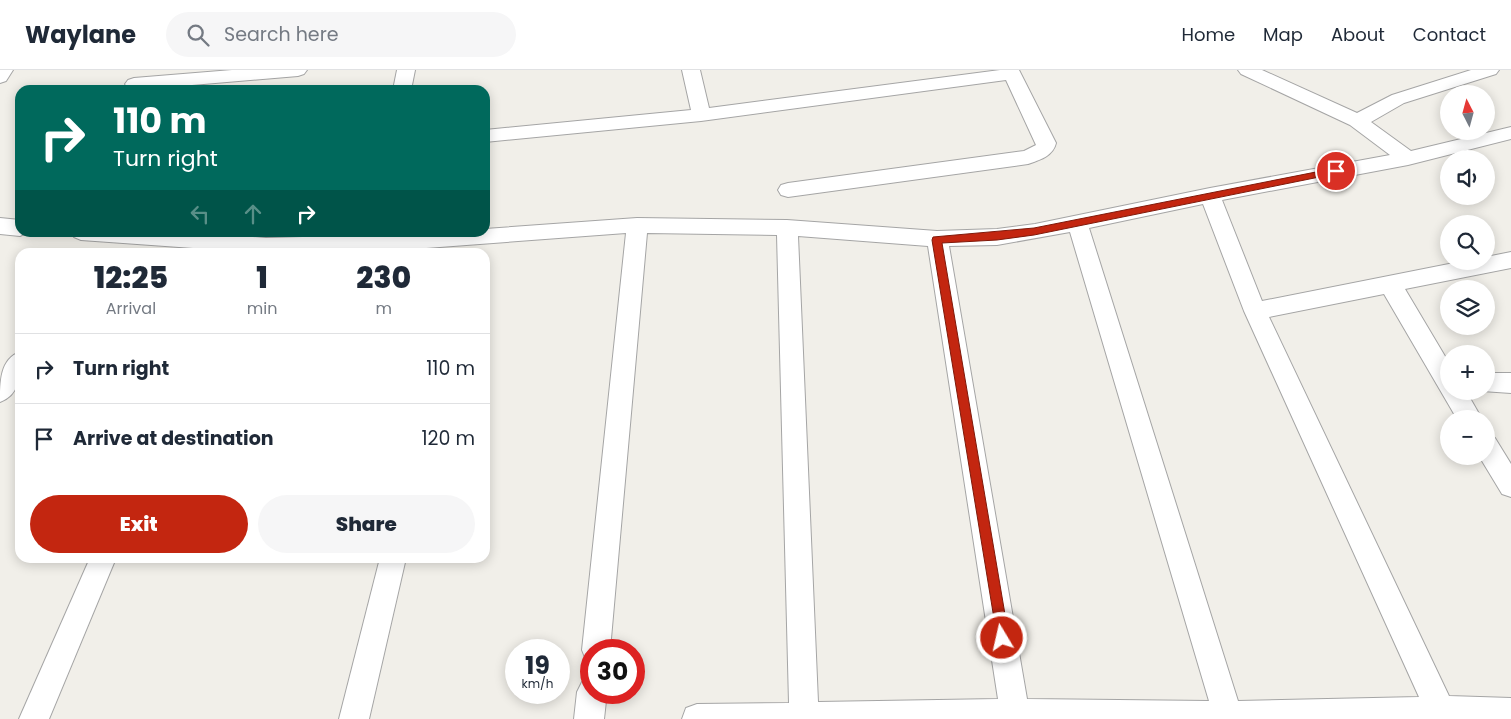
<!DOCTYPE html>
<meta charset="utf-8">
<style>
:root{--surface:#fff;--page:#f6f6f7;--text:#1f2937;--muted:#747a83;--line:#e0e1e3;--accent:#c32610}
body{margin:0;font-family:Poppins,sans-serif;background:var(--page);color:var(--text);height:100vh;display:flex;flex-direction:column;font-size:19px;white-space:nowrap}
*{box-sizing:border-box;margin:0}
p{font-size:16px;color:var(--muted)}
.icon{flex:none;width:28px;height:28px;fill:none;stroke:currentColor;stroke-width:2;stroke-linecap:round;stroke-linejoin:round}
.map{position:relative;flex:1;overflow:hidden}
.details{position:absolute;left:15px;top:178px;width:475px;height:315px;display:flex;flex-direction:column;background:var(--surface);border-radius:15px;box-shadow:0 2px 12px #0003}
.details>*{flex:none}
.guide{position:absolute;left:15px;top:15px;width:475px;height:152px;border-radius:15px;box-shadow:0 2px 12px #0003;background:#00695c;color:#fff;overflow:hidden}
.needle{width:32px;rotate:354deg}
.tools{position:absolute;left:1440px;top:15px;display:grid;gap:10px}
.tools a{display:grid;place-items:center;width:55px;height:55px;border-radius:50%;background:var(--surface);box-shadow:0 2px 12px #0003;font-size:25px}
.speed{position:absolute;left:505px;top:569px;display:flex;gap:10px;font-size:25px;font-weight:700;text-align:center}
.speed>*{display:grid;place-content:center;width:65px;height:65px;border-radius:50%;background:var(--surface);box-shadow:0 2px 12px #0003;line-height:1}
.speed small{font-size:12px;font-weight:400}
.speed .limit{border:8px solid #d22;background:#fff;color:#111}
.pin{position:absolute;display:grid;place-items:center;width:42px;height:42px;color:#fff;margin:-21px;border:2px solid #fff;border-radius:50%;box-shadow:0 1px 5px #0007}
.me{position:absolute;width:55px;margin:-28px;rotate:351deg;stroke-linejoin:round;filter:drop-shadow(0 0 4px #0008)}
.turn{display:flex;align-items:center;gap:18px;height:105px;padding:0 15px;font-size:22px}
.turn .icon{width:65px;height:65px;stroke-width:2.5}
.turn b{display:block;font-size:35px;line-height:42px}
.lanes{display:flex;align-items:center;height:48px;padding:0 15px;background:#0003;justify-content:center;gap:25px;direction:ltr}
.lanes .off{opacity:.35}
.eta{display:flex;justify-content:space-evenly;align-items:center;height:85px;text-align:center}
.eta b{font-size:30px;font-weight:800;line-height:35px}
.primary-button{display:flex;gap:10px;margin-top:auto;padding:10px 15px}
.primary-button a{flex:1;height:58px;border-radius:30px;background:var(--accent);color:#fff;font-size:20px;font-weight:800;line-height:58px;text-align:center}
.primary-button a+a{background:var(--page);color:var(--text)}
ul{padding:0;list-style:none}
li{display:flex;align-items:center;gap:15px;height:70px;padding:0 15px;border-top:1px solid var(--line)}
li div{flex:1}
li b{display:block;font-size:19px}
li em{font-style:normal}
header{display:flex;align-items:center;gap:30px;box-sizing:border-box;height:70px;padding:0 25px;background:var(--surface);border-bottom:1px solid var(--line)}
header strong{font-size:24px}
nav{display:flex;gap:28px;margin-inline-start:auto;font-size:18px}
.search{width:350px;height:45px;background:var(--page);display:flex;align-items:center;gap:12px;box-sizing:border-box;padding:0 18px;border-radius:28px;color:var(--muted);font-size:19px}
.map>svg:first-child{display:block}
</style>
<header>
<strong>Waylane</strong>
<div class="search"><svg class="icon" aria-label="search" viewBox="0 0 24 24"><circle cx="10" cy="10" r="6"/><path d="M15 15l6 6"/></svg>Search here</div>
<nav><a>Home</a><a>Map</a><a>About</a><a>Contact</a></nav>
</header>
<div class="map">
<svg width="1511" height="649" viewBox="0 0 1511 649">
<rect width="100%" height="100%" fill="#f1efe9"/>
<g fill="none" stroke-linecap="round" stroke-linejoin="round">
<g stroke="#a5a5a5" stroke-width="2">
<g id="street">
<polygon points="0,0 13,0 6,11 0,13"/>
<polygon points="232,0 307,0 304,4 298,6 134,20 128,18 125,14 128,10 134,8"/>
<polygon points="397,0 415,0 411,20 393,20"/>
<path d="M682,0H700L709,38L1000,0H1019L1056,73C1053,86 1040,90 1028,94L788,127L781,125L778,120L781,115L788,113L1024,81L1036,75L1006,10L701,51L485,72V60L691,40Z"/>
<path d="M1238,0H1262L1357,43L1392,25L1471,0H1499L1496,4L1404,33L1371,52L1411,81L1511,57V69L1408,95L1222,130L1262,231L1464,191H1486V187L1511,182V198L1405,219L1449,293V321H1466L1482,349H1457L1384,224L1269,247L1449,626L1511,628V649H682L686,638L697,634L789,633L777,165L647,163L610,580H591V592L586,590L582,580L626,163L373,182H249L81,170L74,167L71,162H189L266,168L485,162V159L637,148L787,150L937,161L997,159L1035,154L1210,118L1390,85L1350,55L1241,4ZM1203,134L1244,241L1419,627L1238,631L1089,158ZM1070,162L1209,631L1027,629L949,176L997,175ZM798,166L928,176L998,629L818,632Z"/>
<polygon points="0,148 20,150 20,162 28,162 20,166 0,164"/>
<path d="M20,282C20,301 22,324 0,332C0,312 0,289 20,282Z"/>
<polygon points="1486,303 1511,303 1511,323 1482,321 1486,321"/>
<polygon points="1486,365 1495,368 1511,394 1511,427 1502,424 1479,386 1486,386"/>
<polygon points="90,488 116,488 49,649 19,649"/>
<polygon points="380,488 406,488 369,649 339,649"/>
<polygon points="591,608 591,622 607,622 604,649 574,649 577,622 582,612"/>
</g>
</g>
<use href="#street" fill="#fff" fill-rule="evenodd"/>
</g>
<polygon fill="#c32610" stroke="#7f190a" points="1336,98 1340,101 1339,103 1034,165 997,170 942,173 1009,568 1007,573 1002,575 998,573 932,170 933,167 1034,158"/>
</svg>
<div class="tools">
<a><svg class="needle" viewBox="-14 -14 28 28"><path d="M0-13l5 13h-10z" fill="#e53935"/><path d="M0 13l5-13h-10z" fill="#747a83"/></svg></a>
<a><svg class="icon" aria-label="sound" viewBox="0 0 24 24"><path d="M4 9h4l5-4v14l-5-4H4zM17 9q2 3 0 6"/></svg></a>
<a><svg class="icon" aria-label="search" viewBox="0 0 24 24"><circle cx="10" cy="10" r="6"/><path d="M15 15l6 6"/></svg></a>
<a><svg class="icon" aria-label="layers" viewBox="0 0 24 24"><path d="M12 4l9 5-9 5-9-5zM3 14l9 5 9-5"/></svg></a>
<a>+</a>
<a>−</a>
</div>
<div class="speed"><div>19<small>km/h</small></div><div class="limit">30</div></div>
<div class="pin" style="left:1336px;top:101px;background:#d93025"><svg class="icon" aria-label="arrive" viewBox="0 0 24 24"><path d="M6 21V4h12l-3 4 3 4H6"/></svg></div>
<svg class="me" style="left:1002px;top:568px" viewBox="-20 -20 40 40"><circle r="17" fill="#c32610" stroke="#fff" stroke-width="3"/><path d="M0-11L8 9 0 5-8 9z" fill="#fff"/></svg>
<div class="guide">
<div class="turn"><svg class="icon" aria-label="right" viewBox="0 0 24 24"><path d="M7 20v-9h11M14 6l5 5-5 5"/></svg><div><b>110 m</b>Turn right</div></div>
<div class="lanes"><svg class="icon off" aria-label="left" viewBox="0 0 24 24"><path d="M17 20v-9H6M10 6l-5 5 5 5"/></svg><svg class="icon off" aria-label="ahead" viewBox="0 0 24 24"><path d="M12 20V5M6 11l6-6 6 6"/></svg><svg class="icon" aria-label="right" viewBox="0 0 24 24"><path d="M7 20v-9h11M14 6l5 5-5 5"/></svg></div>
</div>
<section class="details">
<div class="eta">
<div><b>12:25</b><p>Arrival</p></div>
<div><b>1</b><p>min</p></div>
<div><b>230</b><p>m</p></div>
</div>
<ul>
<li><svg class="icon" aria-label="right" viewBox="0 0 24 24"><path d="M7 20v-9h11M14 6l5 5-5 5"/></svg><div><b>Turn right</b></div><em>110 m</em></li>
<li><svg class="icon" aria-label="arrive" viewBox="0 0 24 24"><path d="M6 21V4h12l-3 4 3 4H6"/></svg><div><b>Arrive at destination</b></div><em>120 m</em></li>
</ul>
<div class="primary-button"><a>Exit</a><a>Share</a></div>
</section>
</div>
